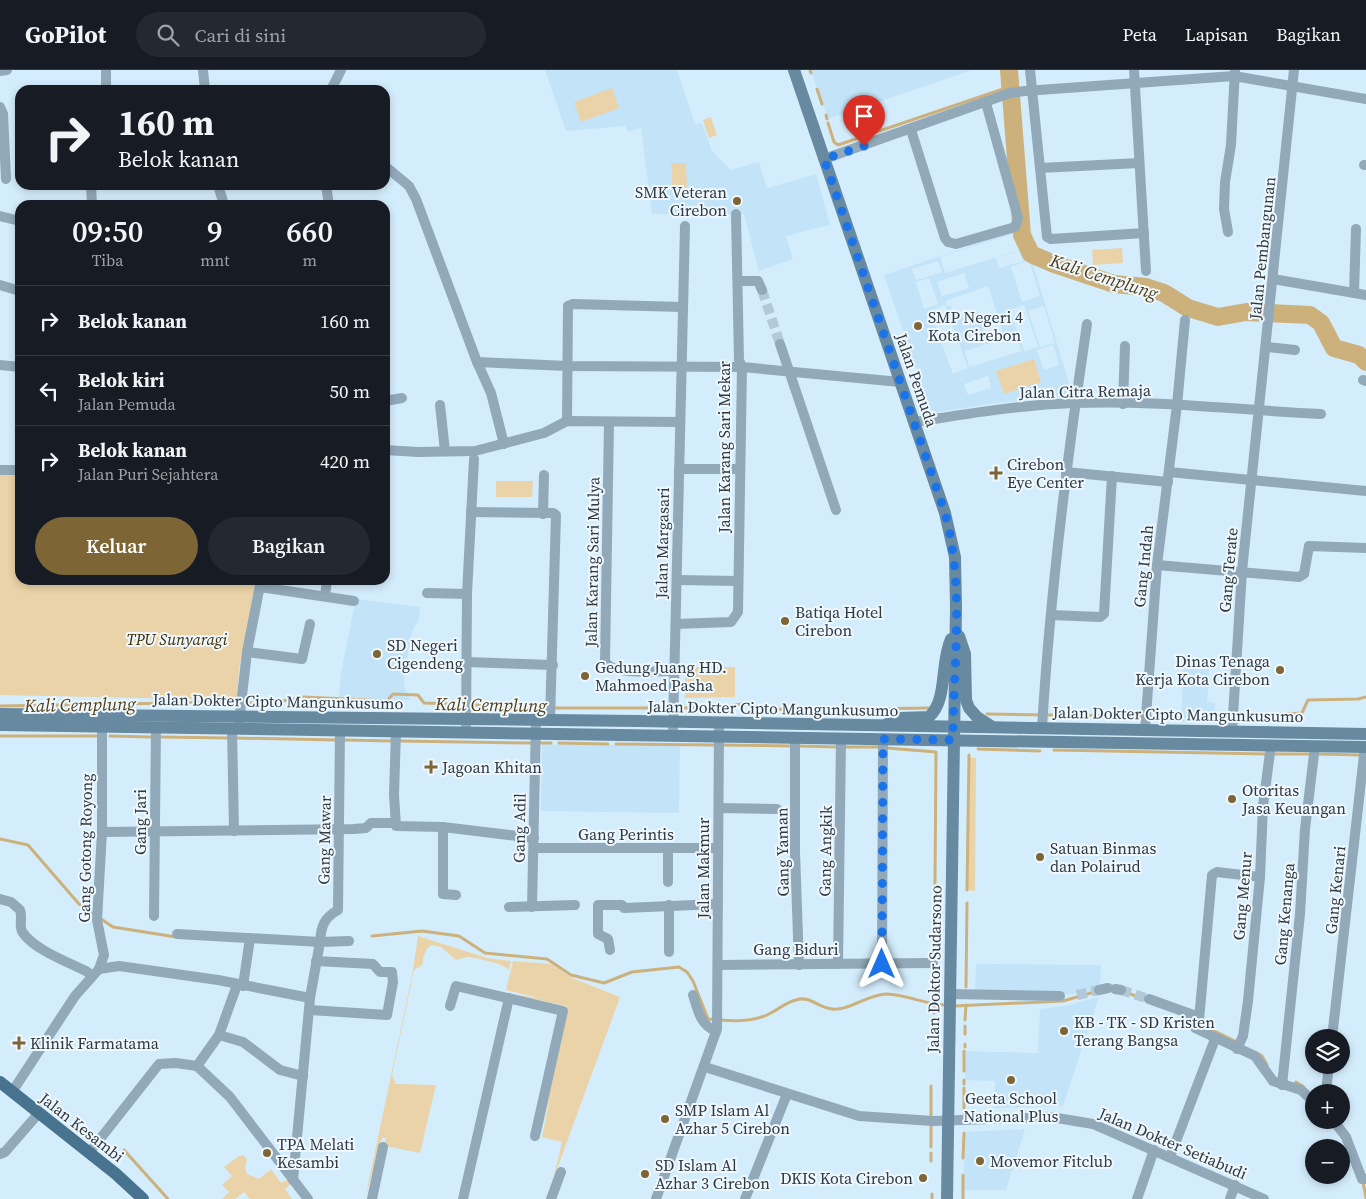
<!DOCTYPE html>
<html lang="id">
<meta charset="utf-8">
<style>
:root{--surface:#171b24;--page:#242831;--text:#f1f3f6;--muted:#9ea1a6;--line:#363941;--accent:#7d6536}
body{margin:0;font-family:"Source Serif 4",serif;background:var(--page);color:var(--text);height:100vh;display:flex;flex-direction:column;font-size:19px;white-space:nowrap}
*{box-sizing:border-box;margin:0}
p{font-size:16px;color:var(--muted)}
.icon{flex:none;width:28px;height:28px;fill:none;stroke:currentColor;stroke-width:2;stroke-linecap:round;stroke-linejoin:round}
.map{position:relative;flex:1;overflow:hidden}
.panel{position:absolute;left:15px;top:130px;width:375px;height:385px;display:flex;flex-direction:column;background:var(--surface);border-radius:15px;box-shadow:0 2px 8px #0003}
.panel>*{flex:none}
.banner{position:absolute;left:15px;top:15px;width:375px;height:105px;border-radius:15px;box-shadow:0 2px 8px #0003;background:#171b24;color:var(--text);overflow:hidden}
.fabs{position:absolute;left:1305px;top:959px;display:grid;gap:10px}
.fabs a{display:grid;place-items:center;width:45px;height:45px;border-radius:50%;background:var(--surface);box-shadow:0 2px 8px #0003;font-size:25px}
.pin{position:absolute;display:grid;place-items:center;width:42px;height:42px;color:#fff;margin:-51px -21px;border-radius:50% 50% 50% 0;rotate:-45deg;box-shadow:0 0 5px #0007}
.pin .icon{rotate:45deg}
.me{position:absolute;width:55px;margin:-28px;rotate:0deg;stroke-linejoin:round;filter:drop-shadow(0 0 4px #0008)}
.turn{display:flex;align-items:center;gap:18px;height:105px;padding:0 20px;font-size:22px}
.turn .icon{width:65px;height:65px;stroke-width:2.5}
.turn b{display:block;font-size:35px;line-height:42px}
.eta{display:flex;justify-content:space-evenly;align-items:center;height:85px;text-align:center}
.eta b{font-size:30px;font-weight:600;line-height:35px}
.action{display:flex;gap:10px;margin-top:auto;padding:10px 20px}
.action a{flex:1;height:58px;border-radius:30px;background:var(--accent);color:#fff;font-size:20px;font-weight:600;line-height:58px;text-align:center}
.action a+a{background:var(--page);color:var(--text)}
ul{padding:0;list-style:none}
li{display:flex;align-items:center;gap:15px;height:70px;padding:0 20px;border-top:1px solid var(--line)}
li div{flex:1}
li b{display:block;font-size:19px}
li em{font-style:normal}
header{display:flex;align-items:center;gap:30px;box-sizing:border-box;height:70px;padding:0 25px;background:var(--surface);border-bottom:1px solid var(--line)}
header strong{font-size:24px}
nav{display:flex;gap:28px;margin-inline-start:auto;font-size:18px}
.search{width:350px;height:45px;background:var(--page);display:flex;align-items:center;gap:12px;box-sizing:border-box;padding:0 18px;border-radius:28px;color:var(--muted);font-size:19px}
.map>svg:first-child{display:block}
</style>
<header>
<strong>GoPilot</strong>
<div class="search"><svg class="icon" aria-label="search" viewBox="0 0 24 24"><circle cx="10" cy="10" r="6"/><path d="M15 15l6 6"/></svg>Cari di sini</div>
<nav><a>Peta</a><a>Lapisan</a><a>Bagikan</a></nav>
</header>
<div class="map">
<svg width="1366" height="1129" viewBox="0 0 1366 1129">
<rect width="100%" height="100%" fill="#d4edfd"/>
<g fill="#c3e3f8" fill-rule="evenodd">
<polygon points="545,0 677,0 695,54 702,53 711,79 730,100 759,92 767,118 816,104 830,155 786,166 793,189 759,201 744,144 652,144 641,58 628,62 625,56 566,61"/>
<polygon points="811,0 972,0 828,49"/>
<path d="M1022,159L1073,326L995,333L931,343L884,205ZM1015,163L1020,180L945,203L940,187ZM1019,181L1023,191L999,198L996,188ZM1029,190L1040,226L1022,232L1011,197ZM938,191L942,202L916,210L912,199ZM964,203L969,218L942,226L937,212ZM929,208L938,234L924,239L916,212ZM988,216L1003,263L986,268L977,241L955,249L950,235L947,236L945,231ZM945,235L968,298L953,304L930,241ZM1024,235L1038,277L1024,281L1010,240ZM1044,236L1055,273L1040,277L1028,241ZM1016,265L1022,281L969,297L965,281ZM1053,275L1059,295L1044,300L1037,280ZM988,306L991,318L968,325L964,314Z"/>
<polygon points="357,529 420,537 419,550 413,559 405,599 404,615 410,630 339,628 341,603 355,533"/>
<polygon points="1184,588 1210,589 1207,632 1215,633 1214,653 1181,652"/>
<polygon points="542,674 680,676 679,743 541,741"/>
<polygon points="976,894 1101,895 1100,917 1094,921 1073,924 975,923"/>
<polygon points="1099,927 1063,1036 994,1038 995,1011 965,1010 965,981 1038,983 1040,939 1068,935"/>
<polygon points="1025,1059 1006,1120 964,1120 964,1062"/>
</g>
<g fill="#ead3a8">
<polygon points="612,18 619,38 581,52 574,32"/>
<polygon points="711,47 717,65 709,68 703,50"/>
<polygon points="671,93 686,93 687,126 673,126"/>
<polygon points="1122,178 1123,193 1093,195 1092,180"/>
<polygon points="1034,289 1041,312 1004,324 996,301"/>
<polygon points="0,404 20,404 20,510 256,510 239,599 237,630 0,625"/>
<polygon points="496,411 533,411 532,427 496,427"/>
<polygon points="685,597 735,597 735,627 685,628"/>
<polygon points="970,688 976,688 975,821 968,820"/>
<path d="M418,866L487,888L511,891L509,900C505,894 476,888 468,887C464,887 460,889 456,890L441,877L432,875C426,877 422,888 423,894L414,900L392,1005L396,1014L436,1015L420,1083L385,1076L386,1068H382L365,1129L412,906Z"/>
<polygon points="513,891 551,894 572,908 620,927 553,1110 562,1072 542,1067 551,1024 540,1066 568,939 566,936 506,923 544,929 506,920"/>
<polygon points="243,1085 247,1089 245,1097 247,1104 259,1109 271,1099 281,1113 288,1109 291,1114 285,1119 292,1129 250,1129 244,1122 235,1129 222,1129 229,1122 222,1115 232,1106 224,1097 239,1086"/>
</g>
<g fill="none" stroke-linecap="round" stroke-linejoin="round">
<g stroke="#cdb17c" stroke-width="3">
<polyline points="810,0 811,3"/>
<polyline points="817,19 822,34"/>
<polyline points="826,45 827,49"/>
<polyline points="828,53 834,72 838,75 1012,16"/>
<polyline points="0,636 233,632 267,634 304,627 387,631 393,624 418,625 424,633 556,638 713,638 742,634 785,640 930,638"/>
<polyline points="987,644 1178,647"/>
<polyline points="1213,648 1302,643 1308,630 1358,629 1366,627"/>
<polyline points="0,666 99,666"/>
<polyline points="110,666 151,667"/>
<polyline points="162,667 230,668"/>
<polyline points="236,668 336,670"/>
<polyline points="345,670 392,671"/>
<polyline points="400,671 532,673"/>
<polyline points="539,673 551,673"/>
<polyline points="559,673 608,674"/>
<polyline points="616,674 715,675"/>
<polyline points="721,675 792,676"/>
<polyline points="798,676 838,677"/>
<polyline points="844,677 881,677"/>
<polyline points="887,678 936,682 934,943"/>
<polyline points="978,679 1040,681"/>
<polyline points="1054,680 1267,684"/>
<polyline points="1273,684 1311,684"/>
<polyline points="1317,684 1360,685"/>
<polyline points="0,769 28,775 79,834 113,857 176,867"/>
<polyline points="967,820 969,685"/>
<path d="M372,866L422,861L459,866L485,883L547,889L571,905L604,913L632,902L679,897L687,902L693,911L708,949C727,951 751,953 769,944C778,940 786,932 796,930C809,925 819,938 832,939C849,941 868,924 887,924C908,925 927,935 947,935"/>
<polyline points="966,917 967,833"/>
<polyline points="1122,921 1147,930"/>
<polyline points="954,936 1063,931 1098,921"/>
<polyline points="965,950 966,935"/>
<polyline points="1200,954 1237,972"/>
<polyline points="965,964 965,956"/>
<polyline points="965,977 965,974"/>
<polyline points="1257,983 1262,986 1267,995"/>
<polyline points="964,1001 964,981"/>
<polyline points="1296,1012 1304,1017"/>
<polyline points="964,1014 964,1010"/>
<polyline points="964,1043 964,1018"/>
<polyline points="931,1077 931,1016"/>
<polyline points="124,1080 168,1129"/>
<polyline points="963,1088 964,1063"/>
<polyline points="931,1091 931,1083"/>
<polyline points="1363,1112 1366,1128"/>
<polyline points="932,1129 932,1124"/>
<polyline points="963,1129 963,1105"/>
</g>
<polyline stroke="#cdb17c" stroke-width="18" points="1009,0 1022,165 1031,184 1054,194 1114,214 1146,217 1164,223 1188,238 1218,247 1246,242 1310,245 1321,253 1334,278 1359,285 1366,292"/>
<g stroke="#b3c9d7" stroke-width="10" stroke-dasharray="10 5" stroke-linecap="butt">
<polyline points="762,220 780,274"/>
<polyline points="1121,920 1149,929"/>
<polyline points="1077,925 1099,920"/>
</g>
<g stroke="#92a9b9" stroke-width="10">
<polyline points="106,0 106,20"/>
<polyline points="203,0 205,20"/>
<polyline points="1030,0 1047,167 1051,169 1144,163"/>
<polyline points="1134,0 1146,201"/>
<polyline points="0,1 7,0"/>
<polyline points="331,20 341,0"/>
<polyline points="0,37 3,44 6,109"/>
<polyline points="911,60 945,168 948,172 956,174 1015,157 1018,148 986,33"/>
<polyline points="824,89 1010,23 1025,21 1234,6 1366,29"/>
<polyline points="1364,95 1366,95"/>
<polyline points="385,96 409,116 416,129 477,292 491,323 504,374"/>
<polyline points="1040,98 1139,93"/>
<polyline points="91,115 92,135"/>
<polyline points="218,115 224,135"/>
<polyline points="326,115 329,135"/>
<polyline points="0,146 20,151"/>
<polyline points="1228,162 1224,139 1225,112 1231,75 1235,0"/>
<polyline points="1273,209 1366,225"/>
<polyline points="739,211 758,211 762,220"/>
<polyline points="0,215 20,221"/>
<polyline points="1354,223 1356,159"/>
<polyline points="780,274 836,440"/>
<polyline points="1267,277 1295,280"/>
<polyline points="477,292 567,296 742,297 900,312"/>
<polyline points="0,295 20,297"/>
<polyline points="1363,310 1366,311"/>
<polyline points="385,331 402,328"/>
<polyline points="1123,334 1125,276"/>
<polyline points="440,335 445,381"/>
<polyline points="567,351 568,236 573,234 682,237"/>
<path d="M609,352L605,591C612,606 658,601 673,601"/>
<path d="M914,352C967,344 1019,335 1073,333C1156,330 1239,340 1321,344"/>
<polyline points="385,380 418,382 475,381 544,363 567,351 680,352"/>
<polyline points="679,399 740,399"/>
<polyline points="0,400 20,400"/>
<polyline points="1066,402 1168,412"/>
<polyline points="1169,402 1366,421"/>
<polyline points="471,442 553,443 556,445 550,650"/>
<polyline points="543,444 544,405"/>
<polyline points="1157,495 1299,507 1304,504 1309,476 1366,478"/>
<polyline points="677,510 738,511"/>
<polyline points="260,517 354,531"/>
<polyline points="427,523 467,524"/>
<polyline points="325,526 327,510"/>
<polyline points="1051,545 1100,547 1104,544 1112,406"/>
<polyline points="676,554 731,552 738,542 742,297 739,290 736,144"/>
<polyline points="247,582 302,589 310,554"/>
<polyline points="466,592 553,595"/>
<polyline points="239,652 247,582 261,510"/>
<polyline points="466,655 467,524 474,389"/>
<polyline points="232,658 234,761"/>
<path d="M1042,658C1050,523 1067,388 1087,254"/>
<polyline points="673,659 685,156"/>
<polyline points="1145,660 1157,495 1177,335 1185,250"/>
<polyline points="396,661 394,725 396,756 443,757 534,768"/>
<polyline points="1232,662 1242,501 1294,0"/>
<polyline points="795,668 795,782 799,895"/>
<polyline points="719,738 777,739"/>
<polyline points="443,757 443,824 456,825"/>
<polyline points="102,762 354,759 366,758 371,753 395,753"/>
<polyline points="534,778 718,778"/>
<polyline points="1260,807 1217,802 1212,805 1199,950 1195,958 1255,986 1273,1011 1301,1020 1314,1032"/>
<polyline points="668,812 668,779"/>
<path d="M0,829L11,832L20,840C23,847 18,857 23,863C35,880 68,892 86,901L92,906"/>
<polyline points="669,835 669,882"/>
<polyline points="509,837 575,835"/>
<polyline points="532,837 536,650"/>
<polyline points="154,846 156,657"/>
<path d="M177,864L320,872C321,856 324,848 338,840L340,660"/>
<polyline points="610,880 608,869 598,864 598,835 622,835 624,838 718,834"/>
<polyline points="838,894 841,669"/>
<polyline points="882,894 883,669"/>
<polyline points="719,895 933,893"/>
<polyline points="99,899 104,885 97,850 102,762 102,656"/>
<polyline points="243,916 250,868"/>
<polyline points="1115,919 1121,920"/>
<polyline points="1099,920 1108,918"/>
<polyline points="950,924 1060,926"/>
<path d="M693,925C698,940 700,955 716,961"/>
<polyline points="1149,929 1199,947"/>
<polyline points="450,936 456,916 563,941 535,1066"/>
<polyline points="310,940 387,945 393,912 392,902 380,902 373,894 316,891"/>
<polyline points="219,965 243,972 280,1000 303,1006"/>
<polyline points="1332,968 1365,676"/>
<polyline points="1237,979 1243,966 1248,931 1260,807 1263,736 1271,675"/>
<polyline points="197,996 230,1027 308,1129"/>
<polyline points="705,997 859,1046 933,1051 1051,1047 1093,1054 1264,1129"/>
<polyline points="1282,1015 1300,844 1305,759 1315,676"/>
<polyline points="12,1022 75,926 99,899 119,896 218,910 310,928"/>
<polyline points="1326,1022 1329,995"/>
<polyline points="1333,1050 1346,1067 1362,1109 1366,1109"/>
<polyline points="89,1083 159,994 176,993 197,996 219,965 237,915"/>
<polyline points="0,1084 5,1082 38,1044"/>
<polyline points="1170,1087 1215,969"/>
<polyline points="293,1110 310,928 320,872 349,871"/>
<polyline points="372,1129 383,1077"/>
<polyline points="463,1129 509,928"/>
<polyline points="551,1129 561,1102"/>
<polyline points="656,1129 717,959 719,654"/>
<polyline points="745,1129 787,1024"/>
<polyline points="1137,1129 1154,1080"/>
<polyline points="1230,1129 1235,1115"/>
</g>
<g stroke="#678aa1" stroke-width="12">
<polyline points="794,0 945,443 955,487 956,538 947,1129"/>
<polyline points="959,566 965,584 966,630 969,638 977,647 991,656"/>
<polyline points="0,644 637,651 1366,664"/>
<path d="M887,654L901,648L929,647C948,630 940,593 951,569"/>
<polyline points="0,655 1366,677"/>
</g>
<polyline stroke="#47738f" stroke-width="12" points="0,1012 116,1104 143,1129"/>
</g>
<g fill="none" stroke-linecap="round" stroke-linejoin="round">
<path stroke="#1a73e8" stroke-width="9" stroke-dasharray="0 16.2" d="M864,76L824,89L945,443C965,516 953,595 953,670L883,669L882,894"/>
</g>
<g fill="#7d6536" stroke="#eef8fe" stroke-width="2">
<circle cx="737" cy="131" r="5"/>
<circle cx="918" cy="256" r="5"/>
<path d="M993.5 395.5h5v5h5v5h-5v5h-5v-5h-5v-5h5z"/>
<circle cx="785" cy="551" r="5"/>
<circle cx="377" cy="584" r="5"/>
<circle cx="1280" cy="600" r="5"/>
<circle cx="585" cy="606" r="5"/>
<path d="M428.5 689.5h5v5h5v5h-5v5h-5v-5h-5v-5h5z"/>
<circle cx="1232" cy="729" r="5"/>
<circle cx="1040" cy="787" r="5"/>
<circle cx="1064" cy="961" r="5"/>
<path d="M16.5 965.5h5v5h5v5h-5v5h-5v-5h-5v-5h5z"/>
<circle cx="1011" cy="1010" r="5"/>
<circle cx="665" cy="1049" r="5"/>
<circle cx="267" cy="1083" r="5"/>
<circle cx="980" cy="1091" r="5"/>
<circle cx="645" cy="1104" r="5"/>
<circle cx="923" cy="1108" r="5"/>
</g>
<g text-anchor="middle" stroke-width="4" stroke-linejoin="round" paint-order="stroke">
<g font-size="16" fill="#2f393f" stroke="#eef8fe" text-anchor="start">
<text x="727" y="128" text-anchor="end">SMK Veteran<tspan x="727" dy="18">Cirebon</tspan></text>
<text x="928" y="253">SMP Negeri 4<tspan x="928" dy="18">Kota Cirebon</tspan></text>
<text x="1007" y="400">Cirebon<tspan x="1007" dy="18">Eye Center</tspan></text>
<text x="795" y="548">Batiqa Hotel<tspan x="795" dy="18">Cirebon</tspan></text>
<text x="387" y="581">SD Negeri<tspan x="387" dy="18">Cigendeng</tspan></text>
<text x="1270" y="597" text-anchor="end">Dinas Tenaga<tspan x="1270" dy="18">Kerja Kota Cirebon</tspan></text>
<text x="595" y="603">Gedung Juang HD.<tspan x="595" dy="18">Mahmoed Pasha</tspan></text>
<text x="442" y="703">Jagoan Khitan</text>
<text x="1242" y="726">Otoritas<tspan x="1242" dy="18">Jasa Keuangan</tspan></text>
<text x="1050" y="784">Satuan Binmas<tspan x="1050" dy="18">dan Polairud</tspan></text>
<text x="1074" y="958">KB - TK - SD Kristen<tspan x="1074" dy="18">Terang Bangsa</tspan></text>
<text x="30" y="979">Klinik Farmatama</text>
<text x="1011" y="1034" text-anchor="middle">Geeta School<tspan x="1011" dy="18">National Plus</tspan></text>
<text x="675" y="1046">SMP Islam Al<tspan x="675" dy="18">Azhar 5 Cirebon</tspan></text>
<text x="277" y="1080">TPA Melati<tspan x="277" dy="18">Kesambi</tspan></text>
<text x="990" y="1097">Movemor Fitclub</text>
<text x="655" y="1101">SD Islam Al<tspan x="655" dy="18">Azhar 3 Cirebon</tspan></text>
<text x="913" y="1114" text-anchor="end">DKIS Kota Cirebon</text>
</g>
<g font-size="16" fill="#2f393f" stroke="#eef8fe">
<text transform="translate(1262 178) rotate(-84)" y="6">Jalan Pembangunan</text>
<text transform="translate(917 310) rotate(71)" y="6">Jalan Pemuda</text>
<text transform="translate(1085 321) rotate(-1)" y="6">Jalan Citra Remaja</text>
<text transform="translate(724 377) rotate(-90)" y="6">Jalan Karang Sari Mekar</text>
<text transform="translate(662 473) rotate(-89)" y="6">Jalan Margasari</text>
<text transform="translate(592 492) rotate(-89)" y="6">Jalan Karang Sari Mulya</text>
<text transform="translate(1143 496) rotate(-84)" y="6">Gang Indah</text>
<text transform="translate(1228 500) rotate(-85)" y="6">Gang Terate</text>
<text transform="translate(278 631) rotate(1)" y="6">Jalan Dokter Cipto Mangunkusumo</text>
<text transform="translate(773 638) rotate(1)" y="6">Jalan Dokter Cipto Mangunkusumo</text>
<text transform="translate(1178 644) rotate(1)" y="6">Jalan Dokter Cipto Mangunkusumo</text>
<text transform="translate(140 752) rotate(-90)" y="6">Gang Jari</text>
<text transform="translate(519 758) rotate(-89)" y="6">Gang Adil</text>
<text x="626" y="770">Gang Perintis</text>
<text transform="translate(324 770) rotate(-89)" y="6">Gang Mawar</text>
<text transform="translate(85 778) rotate(-89)" y="6">Gang Gotong Royong</text>
<text transform="translate(825 781) rotate(-89)" y="6">Gang Angkik</text>
<text transform="translate(782 782) rotate(-91)" y="6">Gang Yaman</text>
<text transform="translate(703 798) rotate(-90)" y="6">Jalan Makmur</text>
<text transform="translate(1335 820) rotate(-84)" y="6">Gang Kenari</text>
<text transform="translate(1242 826) rotate(-85)" y="6">Gang Menur</text>
<text transform="translate(1284 844) rotate(-85)" y="6">Gang Kenanga</text>
<text x="796" y="885">Gang Biduri</text>
<text transform="translate(934 899) rotate(-89)" y="6">Jalan Doktor Sudarsono</text>
<text transform="translate(82 1057) rotate(38)" y="6">Jalan Kesambi</text>
<text transform="translate(1173 1073) rotate(23)" y="6">Jalan Dokter Setiabudi</text>
</g>
<g font-size="16" font-style="italic" fill="#412e01" stroke="#eef8fe">
<text x="177" y="575">TPU Sunyaragi</text>
</g>
<g font-size="18" font-style="italic" fill="#513d12" stroke="#eef8fe">
<text transform="translate(1104 207) rotate(18)" y="6">Kali Cemplung</text>
<text transform="translate(80 635) rotate(-1)" y="6">Kali Cemplung</text>
<text transform="translate(491 635) rotate(1)" y="6">Kali Cemplung</text>
</g>
</g>
</svg>
<div class="fabs">
<a><svg class="icon" aria-label="layers" viewBox="0 0 24 24"><path d="M12 4l9 5-9 5-9-5zM3 14l9 5 9-5"/></svg></a>
<a>+</a>
<a>−</a>
</div>
<div class="pin" style="left:864px;top:76px;background:#d93025"><svg class="icon" aria-label="arrive" viewBox="0 0 24 24"><path d="M6 21V4h12l-3 4 3 4H6"/></svg></div>
<svg class="me" style="left:882px;top:894px" viewBox="-20 -20 40 40"><path d="M0-17L14 15 0 8-14 15z" fill="#1a73e8" stroke="#fff" stroke-width="4"/></svg>
<div class="banner">
<div class="turn"><svg class="icon" aria-label="right" viewBox="0 0 24 24"><path d="M7 20v-9h11M14 6l5 5-5 5"/></svg><div><b>160 m</b>Belok kanan</div></div>
</div>
<section class="panel">
<div class="eta">
<div><b>09:50</b><p>Tiba</p></div>
<div><b>9</b><p>mnt</p></div>
<div><b>660</b><p>m</p></div>
</div>
<ul>
<li><svg class="icon" aria-label="right" viewBox="0 0 24 24"><path d="M7 20v-9h11M14 6l5 5-5 5"/></svg><div><b>Belok kanan</b></div><em>160 m</em></li>
<li><svg class="icon" aria-label="left" viewBox="0 0 24 24"><path d="M17 20v-9H6M10 6l-5 5 5 5"/></svg><div><b>Belok kiri</b><p>Jalan Pemuda</p></div><em>50 m</em></li>
<li><svg class="icon" aria-label="right" viewBox="0 0 24 24"><path d="M7 20v-9h11M14 6l5 5-5 5"/></svg><div><b>Belok kanan</b><p>Jalan Puri Sejahtera</p></div><em>420 m</em></li>
</ul>
<div class="action"><a>Keluar</a><a>Bagikan</a></div>
</section>
</div>
